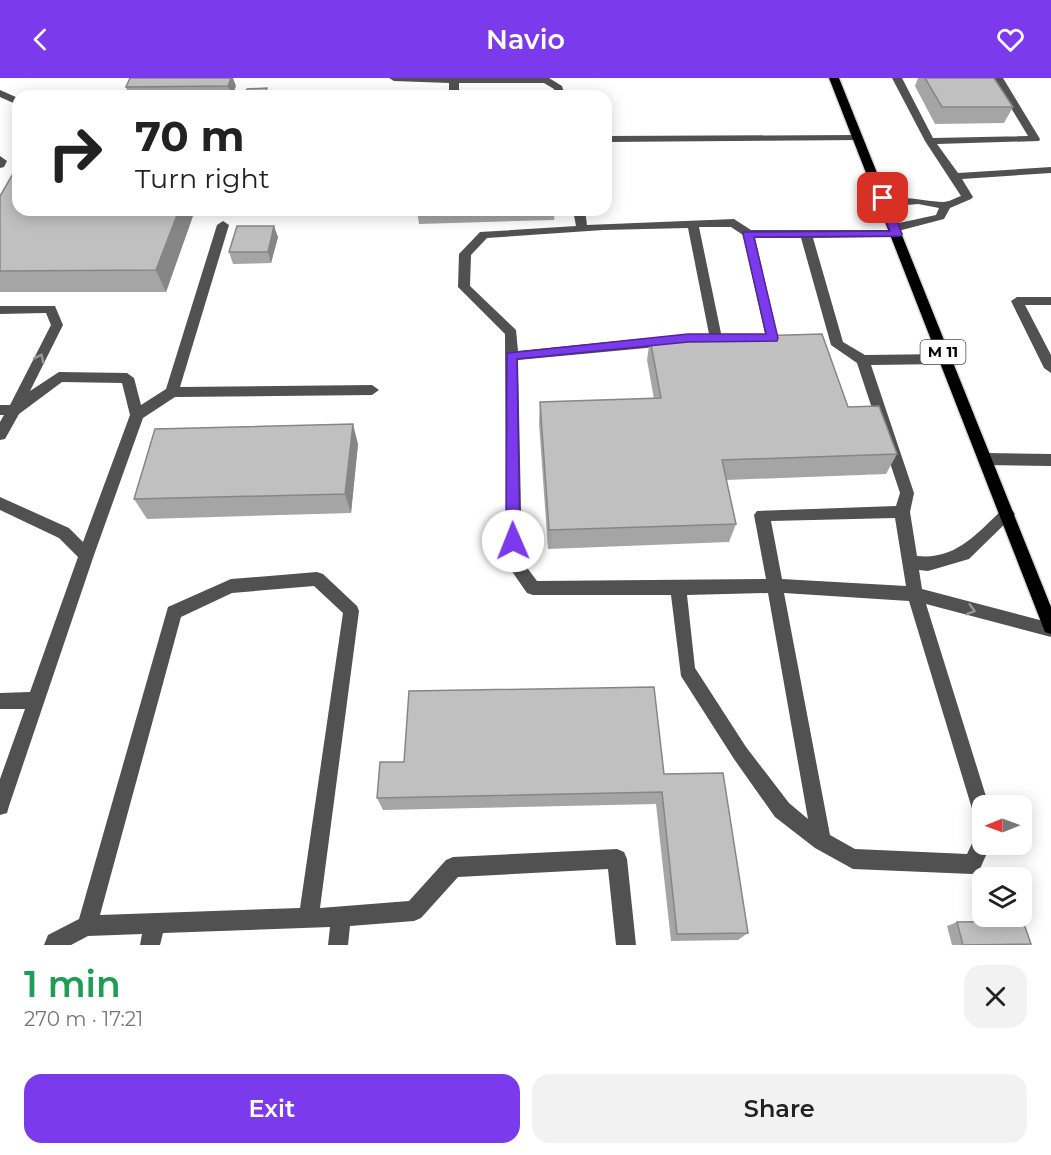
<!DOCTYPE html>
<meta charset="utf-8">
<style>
:root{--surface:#fff;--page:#f2f2f2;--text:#222;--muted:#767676;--accent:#7c3aed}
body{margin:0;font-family:Montserrat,sans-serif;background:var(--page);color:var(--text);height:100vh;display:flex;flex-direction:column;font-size:22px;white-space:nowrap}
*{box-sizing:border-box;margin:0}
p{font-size:20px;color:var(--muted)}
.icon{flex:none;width:33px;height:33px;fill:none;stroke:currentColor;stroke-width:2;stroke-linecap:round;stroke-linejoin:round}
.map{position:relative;height:867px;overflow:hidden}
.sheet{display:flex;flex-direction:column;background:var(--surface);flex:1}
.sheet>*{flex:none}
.banner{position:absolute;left:12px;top:12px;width:600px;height:126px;border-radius:18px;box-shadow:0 3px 15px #0003;background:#fff;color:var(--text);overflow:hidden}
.needle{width:39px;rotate:269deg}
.controls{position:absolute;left:972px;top:717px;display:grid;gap:12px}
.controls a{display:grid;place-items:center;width:60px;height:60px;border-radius:12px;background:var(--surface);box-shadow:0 3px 15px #0003;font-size:30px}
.pin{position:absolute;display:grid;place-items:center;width:51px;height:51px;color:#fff;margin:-26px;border-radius:12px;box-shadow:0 3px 9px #0006}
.me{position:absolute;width:66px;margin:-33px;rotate:359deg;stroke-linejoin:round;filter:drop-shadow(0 0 4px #0008)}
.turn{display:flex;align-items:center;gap:21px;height:126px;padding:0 24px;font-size:27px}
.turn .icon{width:78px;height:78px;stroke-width:2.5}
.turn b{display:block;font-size:42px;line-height:51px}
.round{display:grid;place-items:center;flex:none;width:63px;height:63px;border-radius:18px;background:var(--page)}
.head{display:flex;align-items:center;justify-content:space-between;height:102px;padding:0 24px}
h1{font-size:36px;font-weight:600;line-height:45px;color:#1e9e55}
.button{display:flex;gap:12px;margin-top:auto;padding:12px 24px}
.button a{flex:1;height:69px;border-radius:18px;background:var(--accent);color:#fff;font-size:24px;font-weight:600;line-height:69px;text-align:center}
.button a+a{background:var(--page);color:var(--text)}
header{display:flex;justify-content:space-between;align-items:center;height:78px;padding:0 24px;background:var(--accent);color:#fff;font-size:27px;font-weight:600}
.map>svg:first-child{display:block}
</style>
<header><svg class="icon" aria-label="back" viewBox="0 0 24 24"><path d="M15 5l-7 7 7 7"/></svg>Navio<svg class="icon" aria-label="heart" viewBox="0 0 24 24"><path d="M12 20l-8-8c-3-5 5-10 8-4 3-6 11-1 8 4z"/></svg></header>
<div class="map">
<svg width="1051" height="867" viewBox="0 0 1051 867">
<rect width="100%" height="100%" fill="#fff"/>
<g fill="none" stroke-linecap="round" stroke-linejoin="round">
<g stroke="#dbdbdb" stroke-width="3">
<polygon id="major" points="829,0 839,0 1051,529 1051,556 1045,554 1043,549"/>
</g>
<g fill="#515151" fill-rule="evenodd">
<polygon points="389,0 549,0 562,8 565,18 555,18 554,11 544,5 459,5 459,18 449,18 449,5 394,3"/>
<path d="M892,0H902L933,60L1028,58L993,0H1003L1040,61L1039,63L937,66L958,95L1051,89V95L962,101L973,119L971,121L950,130L944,141L898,153L903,156L901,159L813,160L843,264L865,277L945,276L952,281L945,286L871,287L914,415L910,434L917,478C956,482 976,456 1002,432L1007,430L1012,432L1015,436L969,481L928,493L919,492L922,511L1051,545V559L926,526L989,728H982V743L975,741L973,734L909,523L784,515L830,757L855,771L967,776L975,759L982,756V766H991L979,793L972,796L853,791L815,770L775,739L734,681L681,598L671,517H533L527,515L506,485L505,256L458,209L459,176L480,154L576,148L573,132H585L587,147L734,141L751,152H890V147L936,137L939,130L918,126L884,129L878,126C894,114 925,124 943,124C949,124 955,120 961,118L925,63ZM699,149H731L743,157L766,260L772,264L778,260L755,160H801L831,267L857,285L900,415L896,428L757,433L754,437L766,501L537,503L522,483L518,282L721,263L722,260ZM688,150L709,256H688L518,273L516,252L470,208L471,177L487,160L603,152ZM895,440L906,508L782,501L771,443ZM768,515L808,741L789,725L746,669L695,590L687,517Z"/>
<polygon points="0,12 18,20 18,27 0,19"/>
<polygon points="858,57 863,60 862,62 606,64 606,58"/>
<polygon points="0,78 7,83 4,89 0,90"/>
<polygon points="223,143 229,147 180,309 372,307 379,312 372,317 175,319 143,340 94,477 9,728 7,735 0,737 0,701 25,631 0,631 0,615 30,614 78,479 59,460 0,432 0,419 69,450 83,464 130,337 122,305 62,304 19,336 5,361 0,362 0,344 4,337 0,337 0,327 10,327 51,247 46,235 0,236 0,228 55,228 63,247 30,313 59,294 127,295 134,300 141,327 166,311 217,147"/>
<polygon points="1017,219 1051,219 1051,227 1025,227 1051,277 1051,295 1044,290 1011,223"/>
<polygon points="985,375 1051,376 1051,388 985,387 980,385 978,381 980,377"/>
<path d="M317,494L323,496L357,528L359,533L320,830L409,823L446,782L453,779L617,771L624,774L627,781L636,867H616L608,791L458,799L421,840L414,843L350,848L348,867H328L330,849L163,855L160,867H140L142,856L88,858L71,867H44L48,857L79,841L168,529L231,501ZM314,508L343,535L300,830L100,837L181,539L232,515Z"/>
</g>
<use href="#major" fill="#000" fill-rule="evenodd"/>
</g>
<g fill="#a5a5a5">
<polygon points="130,0 236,8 232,18 129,18 126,9"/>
<polygon points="918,0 994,0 1013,29 1004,45 935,46 915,8"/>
<polygon points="0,118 18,132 265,132 264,135 194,135 166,214 0,214"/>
<polygon points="417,132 555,132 554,142 419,146"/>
<polygon points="278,159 271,185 233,186 229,174"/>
<polygon points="650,261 848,329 897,376 886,396 726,402 736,446 729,464 548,471 539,345 540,324 654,321 647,282"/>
<polygon points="358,366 351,435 147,441 134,421"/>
<polygon points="664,696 748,855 738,862 671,863 656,726 383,732 377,720"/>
<polygon points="957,844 1031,866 1028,867 952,867 947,848"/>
</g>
<g fill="#868686">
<polygon points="231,0 233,0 236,8 232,18 228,8"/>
<polygon points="267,10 268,16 268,18 264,18"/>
<polygon points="179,132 193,132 194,135 166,214 156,192"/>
<polygon points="274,148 278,159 271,185 268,174"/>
<polygon points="353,346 358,366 351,435 345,416"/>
</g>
<g fill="#c0c0c0" stroke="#868686" stroke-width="1.5">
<polygon points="130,0 231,0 228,8 126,9"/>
<polygon points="925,0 994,0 1013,29 942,29"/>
<polygon points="267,10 264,18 245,18 247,11"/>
<polygon points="18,87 18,132 179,132 156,192 0,193 0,118"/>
<polygon points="237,148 274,148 268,174 229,174"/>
<polygon points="822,256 848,329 879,328 897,376 722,382 736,446 549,452 540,324 661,320 650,261"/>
<polygon points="353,346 345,416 134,421 155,351"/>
<polygon points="654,609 664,696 723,695 748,855 677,856 662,714 377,720 380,684 404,684 409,613"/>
<polygon points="1023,843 1031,866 963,867 957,844"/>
</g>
<defs><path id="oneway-chevron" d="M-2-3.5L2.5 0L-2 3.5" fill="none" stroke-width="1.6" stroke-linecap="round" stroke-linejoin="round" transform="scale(1.5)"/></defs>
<g stroke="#979797">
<use href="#oneway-chevron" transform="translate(40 280) rotate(-64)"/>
<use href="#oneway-chevron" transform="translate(971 532) rotate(16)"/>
</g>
<polygon fill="#7c3aed" stroke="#51269a" stroke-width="1.5" points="879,117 888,120 902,156 901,158 754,159 778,260 777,263 688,264 517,281 520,463 518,467 508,467 506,463 507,275 688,256 766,256 743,156 744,154 890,153 878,120"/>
<g text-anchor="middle" stroke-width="4.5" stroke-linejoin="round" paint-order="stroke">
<rect fill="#fff" stroke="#4c4c4c" stroke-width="1.5" x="920.5" y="262" width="45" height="24" rx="4.5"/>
<g font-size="15" font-weight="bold" fill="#000">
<text x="943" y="279">M 11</text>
</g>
</g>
</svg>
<div class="controls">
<a><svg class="needle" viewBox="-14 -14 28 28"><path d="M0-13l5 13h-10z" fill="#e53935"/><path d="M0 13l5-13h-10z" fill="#767676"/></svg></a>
<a><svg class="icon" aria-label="layers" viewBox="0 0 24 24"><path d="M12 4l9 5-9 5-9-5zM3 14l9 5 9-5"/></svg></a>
</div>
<div class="pin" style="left:883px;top:120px;background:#d93025"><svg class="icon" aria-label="arrive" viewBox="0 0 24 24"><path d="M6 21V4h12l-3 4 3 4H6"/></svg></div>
<svg class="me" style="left:513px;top:463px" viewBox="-20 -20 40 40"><circle r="19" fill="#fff"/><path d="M0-13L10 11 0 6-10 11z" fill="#7c3aed"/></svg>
<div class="banner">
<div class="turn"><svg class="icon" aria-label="right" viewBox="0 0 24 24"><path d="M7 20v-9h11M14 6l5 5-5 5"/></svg><div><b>70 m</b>Turn right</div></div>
</div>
</div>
<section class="sheet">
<div class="head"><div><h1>1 min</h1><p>270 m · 17:21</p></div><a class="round"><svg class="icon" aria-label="close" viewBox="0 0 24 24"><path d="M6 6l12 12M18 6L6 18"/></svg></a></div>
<div class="button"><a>Exit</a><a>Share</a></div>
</section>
